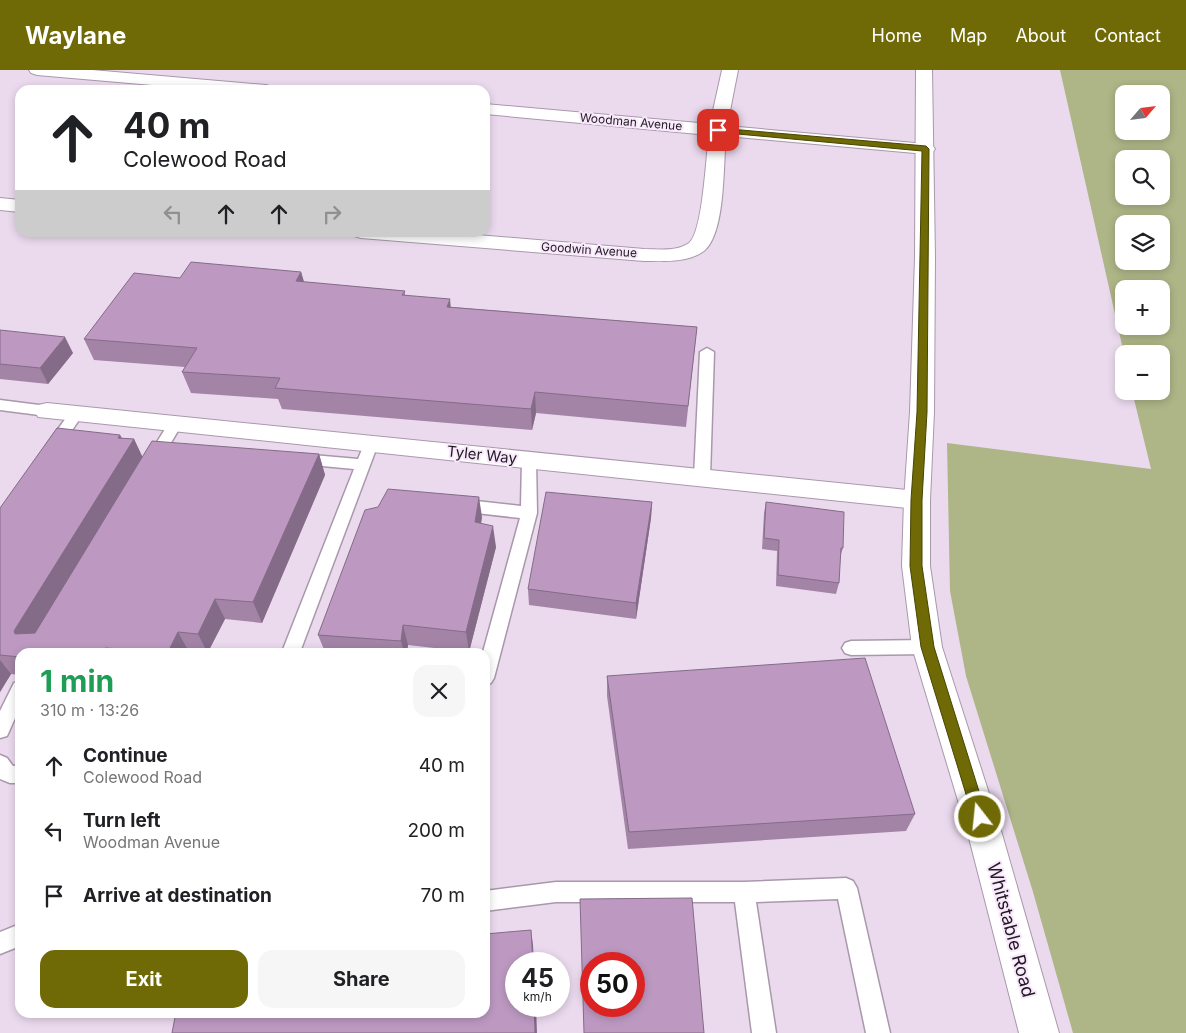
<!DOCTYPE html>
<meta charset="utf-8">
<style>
:root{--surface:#fff;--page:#f6f6f6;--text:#202124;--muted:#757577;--accent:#6f6a05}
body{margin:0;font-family:Inter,sans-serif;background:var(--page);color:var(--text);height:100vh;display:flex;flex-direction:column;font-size:19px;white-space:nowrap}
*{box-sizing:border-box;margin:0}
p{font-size:16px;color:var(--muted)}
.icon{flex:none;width:28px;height:28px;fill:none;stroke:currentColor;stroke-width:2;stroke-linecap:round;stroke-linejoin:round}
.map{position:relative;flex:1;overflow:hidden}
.drawer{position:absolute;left:15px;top:578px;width:475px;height:370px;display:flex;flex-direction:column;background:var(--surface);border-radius:15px;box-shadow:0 2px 8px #0003}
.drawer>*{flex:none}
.top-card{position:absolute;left:15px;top:15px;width:475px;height:152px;border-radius:15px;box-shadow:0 2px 8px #0003;background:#fff;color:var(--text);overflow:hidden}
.needle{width:32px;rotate:62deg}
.controls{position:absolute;left:1115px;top:15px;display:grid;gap:10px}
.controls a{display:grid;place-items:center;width:55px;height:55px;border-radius:10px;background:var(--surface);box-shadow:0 2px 8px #0003;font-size:25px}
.speed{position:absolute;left:505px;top:882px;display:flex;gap:10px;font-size:25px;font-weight:700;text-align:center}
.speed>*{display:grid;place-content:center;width:65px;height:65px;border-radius:50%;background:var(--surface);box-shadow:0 2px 8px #0003;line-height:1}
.speed small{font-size:12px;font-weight:400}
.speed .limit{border:8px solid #d22;background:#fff;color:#111}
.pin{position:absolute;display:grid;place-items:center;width:42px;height:42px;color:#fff;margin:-21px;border-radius:10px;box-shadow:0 2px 8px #0006}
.me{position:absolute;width:55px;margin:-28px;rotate:344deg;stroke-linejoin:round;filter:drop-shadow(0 0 4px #0008)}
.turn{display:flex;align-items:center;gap:18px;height:105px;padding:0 25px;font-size:22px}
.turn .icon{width:65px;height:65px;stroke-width:2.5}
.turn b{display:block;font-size:35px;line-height:42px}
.lanes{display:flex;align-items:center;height:48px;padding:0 25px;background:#0003;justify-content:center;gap:25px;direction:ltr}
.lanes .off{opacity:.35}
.round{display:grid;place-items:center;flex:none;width:52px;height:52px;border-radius:15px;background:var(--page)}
.head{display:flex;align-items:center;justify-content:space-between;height:85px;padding:0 25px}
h1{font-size:30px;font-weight:700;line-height:38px;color:#1e9e55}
.action{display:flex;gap:10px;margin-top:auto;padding:10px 25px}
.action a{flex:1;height:58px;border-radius:15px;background:var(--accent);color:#fff;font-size:20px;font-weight:700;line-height:58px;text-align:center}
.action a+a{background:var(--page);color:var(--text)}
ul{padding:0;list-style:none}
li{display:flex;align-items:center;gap:15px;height:65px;padding:0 25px}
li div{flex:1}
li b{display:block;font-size:19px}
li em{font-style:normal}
header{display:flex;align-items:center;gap:30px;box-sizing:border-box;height:70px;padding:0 25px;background:var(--accent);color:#fff}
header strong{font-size:24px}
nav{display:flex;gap:28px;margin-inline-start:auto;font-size:18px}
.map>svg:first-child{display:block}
</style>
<header>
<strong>Waylane</strong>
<nav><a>Home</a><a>Map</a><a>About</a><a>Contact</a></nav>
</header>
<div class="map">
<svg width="1186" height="963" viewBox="0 0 1186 963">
<rect width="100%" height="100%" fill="#ebdaee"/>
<path fill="#aeb587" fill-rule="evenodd" d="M1060,0H1186V963H1073L1033,822L966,606L950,521L947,373L1151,399L1132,321H1161V284H1124ZM1124,24H1161V61H1124ZM1124,89H1161V126H1124ZM1124,154H1161V191H1124ZM1124,219H1161V256H1124Z"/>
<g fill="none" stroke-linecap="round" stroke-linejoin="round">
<g stroke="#a998ab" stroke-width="3">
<g id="service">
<polygon points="707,278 714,282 710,407 707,411 702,412 697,411 694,407 700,282"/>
<polygon points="0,330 47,336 52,338 54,341 52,344 47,346 0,340"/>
<polygon points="76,339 81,341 83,344 81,347 58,381 48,381 46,377 48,373 71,341"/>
<polygon points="175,349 180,351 182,354 159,393 154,394 149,393 147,389 149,385 170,351"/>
<polygon points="371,369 376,370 378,374 300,582 282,582 354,399 301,394 296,393 294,389 296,385 301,384 358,389 366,370"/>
<polygon points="529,385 534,386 536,390 537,443 494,608 491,613 485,616 485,582 483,582 520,448 458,441 452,439 450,435 452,431 458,429 521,436 522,390 524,386"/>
<polygon points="927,570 933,572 936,577 933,582 927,584 851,585 845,583 842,578 845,573 851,571"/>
<polygon points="20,610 20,637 7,666 0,668 0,641 14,613"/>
<polygon points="0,685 7,688 13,696 20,695 20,713 10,713 0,709"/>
<polygon points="846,808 853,811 857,818 890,963 866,963 838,829 756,832 776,963 752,963 735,832 556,832 485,841 485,821 556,812 744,812"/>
<polygon points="20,854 20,876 0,884 0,862"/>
</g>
</g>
<g stroke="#a998ab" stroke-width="2">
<g id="minor">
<polygon points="29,0 92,0 266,15 272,17 274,20 210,20 37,5 31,3"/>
<path d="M722,0H738L727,56L926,74L932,75L935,79L932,83L926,84L726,66C723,94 726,163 704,181C688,193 663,191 644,191L361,168L354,166L351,162H441L644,179C659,179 676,182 689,173C703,162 706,85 709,65L485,44V34L710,54Z"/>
<polygon points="0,128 20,130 20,142 0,140"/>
<polygon points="47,333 917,421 926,423 930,430 926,437 917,439 38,347 35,341 38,335"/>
</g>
</g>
<g stroke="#a998ab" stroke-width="2">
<polygon id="secondary" points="916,0 932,0 935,187 934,342 930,430 930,496 942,577 1002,764 1059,963 1019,963 968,764 912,577 902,496 904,430 910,342 915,187"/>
</g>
<use href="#service" fill="#fff" fill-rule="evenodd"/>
<use href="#minor" fill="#fff" fill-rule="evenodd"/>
<use href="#secondary" fill="#fff" fill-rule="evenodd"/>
</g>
<g fill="#a384a7">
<polygon points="301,202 304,212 405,221 405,225 451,237 697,257 686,357 536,343 532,360 282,339 278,329 191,323 182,302 185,297 94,290 84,269 180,208"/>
<polygon points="0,260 73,283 48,314 0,309"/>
<polygon points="120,365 122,368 134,369 142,387 319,384 325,405 262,553 225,549 208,582 20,582 20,605 11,604 0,622 0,438"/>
<polygon points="652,432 651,448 636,549 529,535 528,519"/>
<polygon points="766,432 843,478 840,487 839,513 836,524 776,516 777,481 762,479 764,443"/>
<polygon points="482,447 481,453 496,477 469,582 408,575 407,582 325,582 318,565"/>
<polygon points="607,606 915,744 906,761 628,779 607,626"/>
</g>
<g fill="#846b88">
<polygon points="301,202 307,222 296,211"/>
<polygon points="450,229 452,250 447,237"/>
<polygon points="65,267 73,283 48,314 40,298"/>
<polygon points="535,322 536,343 532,360 531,339"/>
<polygon points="120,365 127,380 134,369 144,390 28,581 14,561"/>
<polygon points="319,384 325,405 262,553 253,532"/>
<polygon points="479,427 482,447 478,473 475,452"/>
<polygon points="652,432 651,448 636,549 636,533"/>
<polygon points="493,456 496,477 469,582 466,562"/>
<polygon points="215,529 225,549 208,582 207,582 198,564"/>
<polygon points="403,555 408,575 407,582 404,582 401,571"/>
<polygon points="178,562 189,582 168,582"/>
<polygon points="105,578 108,582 103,582"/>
<polygon points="0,590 11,604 0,622"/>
<polygon points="531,860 533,875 534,894 533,894"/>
<polygon points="534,936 536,936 537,963 535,963"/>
</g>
<g fill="#bd99c2" stroke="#846b88" fill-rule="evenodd">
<polygon points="191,192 301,202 296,211 405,221 402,225 450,229 447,237 697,257 688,336 535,322 531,339 275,318 280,308 182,302 197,278 84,269 134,203 180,208"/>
<polygon points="0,260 65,267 40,298 0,294"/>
<polygon points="57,358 120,365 118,368 134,369 14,561 15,564 35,563 152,371 319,384 253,532 215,529 198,564 178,562 168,582 105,578 103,582 20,582 20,587 0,585 0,438"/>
<polygon points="388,419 479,427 475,452 493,456 466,562 403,555 401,571 318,565 365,440 378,437"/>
<polygon points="546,422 652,432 636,533 528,519"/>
<polygon points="766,432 844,442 843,478 841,478 839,513 778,505 779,470 764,468"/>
<polygon points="865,588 915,744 629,762 607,606"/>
<path d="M692,828L704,963H584L580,829ZM591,894H634V936H591Z"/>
<polygon points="531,860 533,894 516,894 516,936 534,936 535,963 172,963 176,942 485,942 485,864"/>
</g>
<polygon fill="#6f6a05" stroke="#484503" points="718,58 926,76 929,79 927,342 922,430 922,496 934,577 987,747 985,752 980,754 975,752 973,747 921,577 910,496 911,430 917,342 922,81 716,62 715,60"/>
<g text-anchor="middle" stroke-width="4" stroke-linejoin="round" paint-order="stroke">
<g font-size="12" fill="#201a21" stroke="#f9e7fc">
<text transform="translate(631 52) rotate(5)" y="4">Woodman Avenue</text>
<text transform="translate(589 180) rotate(4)" y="4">Goodwin Avenue</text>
</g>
<g font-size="15" fill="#201a21" stroke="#f9e7fc">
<text transform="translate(482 385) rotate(6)" y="5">Tyler Way</text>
</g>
<g font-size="18" fill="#201a21" stroke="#f9e7fc">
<text transform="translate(1011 860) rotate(75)" y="6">Whitstable Road</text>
</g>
</g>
</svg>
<div class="controls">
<a><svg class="needle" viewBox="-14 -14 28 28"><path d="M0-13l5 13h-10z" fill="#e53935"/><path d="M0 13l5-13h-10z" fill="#757577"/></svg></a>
<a><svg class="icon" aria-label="search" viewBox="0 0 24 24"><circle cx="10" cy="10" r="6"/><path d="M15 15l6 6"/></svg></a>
<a><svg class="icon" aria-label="layers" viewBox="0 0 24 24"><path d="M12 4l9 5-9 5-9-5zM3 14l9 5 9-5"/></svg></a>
<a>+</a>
<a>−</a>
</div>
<div class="speed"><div>45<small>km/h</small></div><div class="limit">50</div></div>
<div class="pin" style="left:718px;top:60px;background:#d93025"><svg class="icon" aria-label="arrive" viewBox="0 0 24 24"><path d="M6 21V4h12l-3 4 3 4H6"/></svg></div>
<svg class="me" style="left:980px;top:747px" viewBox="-20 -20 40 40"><circle r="17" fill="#6f6a05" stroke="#fff" stroke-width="3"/><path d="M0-11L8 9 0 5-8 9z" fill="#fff"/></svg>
<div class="top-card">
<div class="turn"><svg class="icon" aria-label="ahead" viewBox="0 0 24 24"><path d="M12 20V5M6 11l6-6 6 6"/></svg><div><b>40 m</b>Colewood Road</div></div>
<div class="lanes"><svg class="icon off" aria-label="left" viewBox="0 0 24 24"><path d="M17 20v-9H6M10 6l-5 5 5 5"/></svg><svg class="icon" aria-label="ahead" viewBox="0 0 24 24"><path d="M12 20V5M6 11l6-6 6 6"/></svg><svg class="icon" aria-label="ahead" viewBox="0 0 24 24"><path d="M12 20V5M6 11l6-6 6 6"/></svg><svg class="icon off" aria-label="right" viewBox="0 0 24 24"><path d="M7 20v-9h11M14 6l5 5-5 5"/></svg></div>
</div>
<section class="drawer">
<div class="head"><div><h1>1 min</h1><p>310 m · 13:26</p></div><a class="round"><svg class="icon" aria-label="close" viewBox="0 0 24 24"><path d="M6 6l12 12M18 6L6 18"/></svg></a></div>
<ul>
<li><svg class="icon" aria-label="ahead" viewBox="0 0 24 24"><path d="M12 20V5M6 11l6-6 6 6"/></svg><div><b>Continue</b><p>Colewood Road</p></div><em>40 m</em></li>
<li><svg class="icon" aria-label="left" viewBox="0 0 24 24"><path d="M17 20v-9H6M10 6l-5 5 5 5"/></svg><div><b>Turn left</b><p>Woodman Avenue</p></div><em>200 m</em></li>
<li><svg class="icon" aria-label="arrive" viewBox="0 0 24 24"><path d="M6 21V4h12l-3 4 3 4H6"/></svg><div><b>Arrive at destination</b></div><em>70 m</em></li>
</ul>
<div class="action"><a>Exit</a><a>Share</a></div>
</section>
</div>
